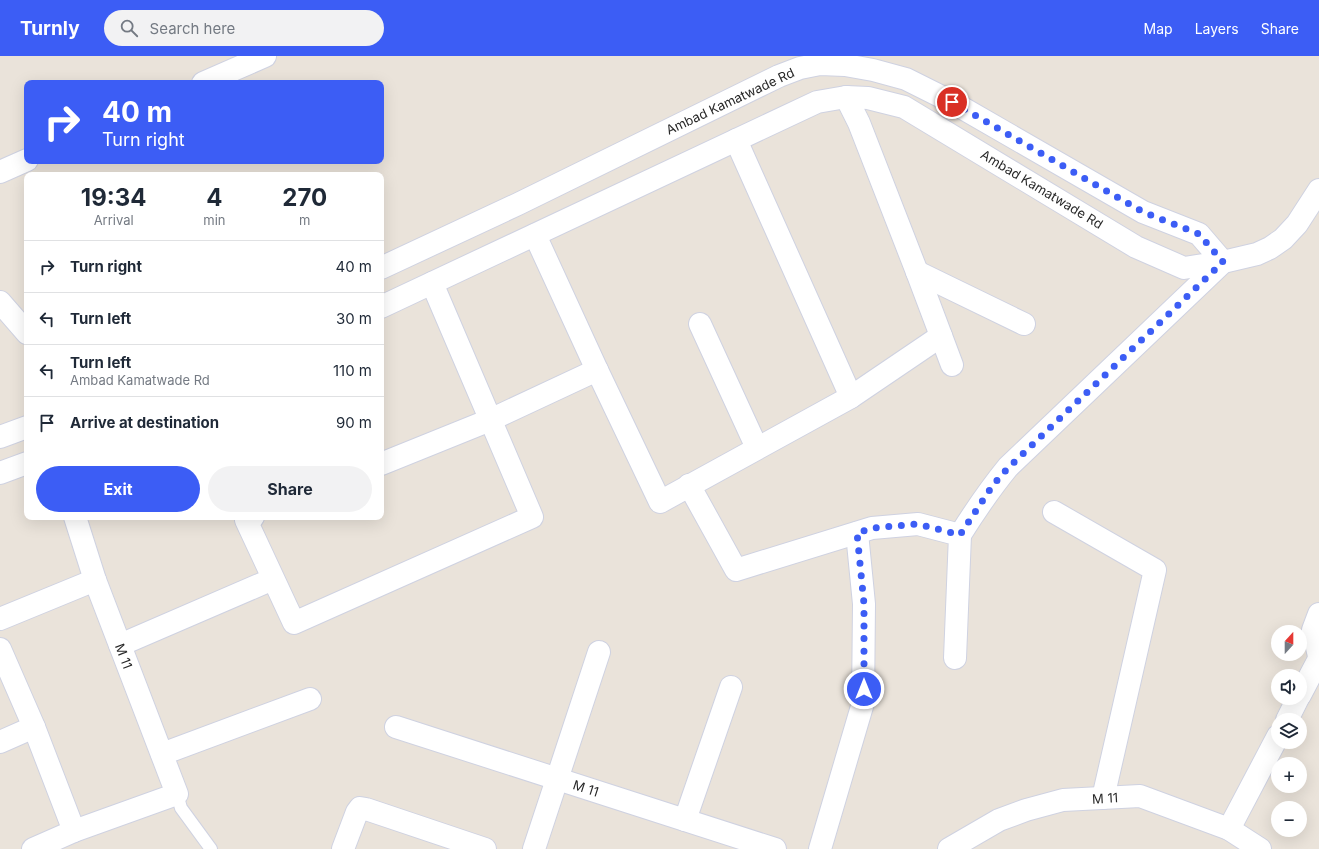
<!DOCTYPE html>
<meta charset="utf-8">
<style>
:root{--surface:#fff;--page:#f2f2f3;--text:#1f2937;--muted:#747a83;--line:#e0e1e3;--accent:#3c5df5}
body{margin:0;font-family:Inter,sans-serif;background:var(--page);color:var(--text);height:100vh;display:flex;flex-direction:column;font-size:15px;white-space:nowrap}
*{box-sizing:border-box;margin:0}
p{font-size:13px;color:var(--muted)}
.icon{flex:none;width:22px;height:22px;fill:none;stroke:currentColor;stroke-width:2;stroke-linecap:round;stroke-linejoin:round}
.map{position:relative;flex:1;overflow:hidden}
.drawer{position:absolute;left:24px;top:116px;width:360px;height:348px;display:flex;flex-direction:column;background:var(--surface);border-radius:8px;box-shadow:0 4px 16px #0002}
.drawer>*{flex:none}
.top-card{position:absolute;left:24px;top:24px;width:360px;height:84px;border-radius:8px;box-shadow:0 4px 16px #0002;background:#3c5df5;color:#fff;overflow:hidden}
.needle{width:26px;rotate:21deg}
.tools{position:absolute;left:1271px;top:569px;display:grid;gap:8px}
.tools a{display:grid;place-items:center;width:36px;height:36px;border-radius:50%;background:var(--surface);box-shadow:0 4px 16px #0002;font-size:20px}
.pin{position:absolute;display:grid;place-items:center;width:34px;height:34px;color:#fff;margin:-17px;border:2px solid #fff;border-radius:50%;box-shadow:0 1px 4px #0007}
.me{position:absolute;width:44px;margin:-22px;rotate:0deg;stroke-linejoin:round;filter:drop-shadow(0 0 3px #0008)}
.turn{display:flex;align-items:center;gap:14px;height:84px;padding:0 12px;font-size:18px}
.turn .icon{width:52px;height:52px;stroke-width:2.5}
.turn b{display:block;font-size:28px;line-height:34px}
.eta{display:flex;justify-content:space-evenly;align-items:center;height:68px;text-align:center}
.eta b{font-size:24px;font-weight:700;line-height:28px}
.primary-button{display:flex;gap:8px;margin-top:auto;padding:8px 12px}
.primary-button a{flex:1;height:46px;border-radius:24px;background:var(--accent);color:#fff;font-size:16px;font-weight:700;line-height:46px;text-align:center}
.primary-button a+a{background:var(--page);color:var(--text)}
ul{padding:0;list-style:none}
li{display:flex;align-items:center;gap:12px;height:52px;padding:0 12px;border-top:1px solid var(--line)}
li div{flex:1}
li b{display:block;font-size:15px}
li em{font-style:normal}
header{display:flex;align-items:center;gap:24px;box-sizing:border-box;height:56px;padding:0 20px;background:var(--accent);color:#fff}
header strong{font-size:19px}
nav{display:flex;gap:22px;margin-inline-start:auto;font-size:14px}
.search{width:280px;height:36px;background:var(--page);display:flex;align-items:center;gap:10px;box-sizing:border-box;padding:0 14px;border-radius:22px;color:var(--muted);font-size:15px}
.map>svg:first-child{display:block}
</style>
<header>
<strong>Turnly</strong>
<div class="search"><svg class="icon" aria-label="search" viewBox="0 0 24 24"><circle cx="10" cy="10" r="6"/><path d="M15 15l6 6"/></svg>Search here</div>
<nav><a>Map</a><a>Layers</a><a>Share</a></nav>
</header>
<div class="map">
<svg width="1319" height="793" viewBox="0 0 1319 793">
<rect width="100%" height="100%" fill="#eae3da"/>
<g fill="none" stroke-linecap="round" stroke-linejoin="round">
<g stroke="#cfd2e1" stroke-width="14">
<polyline id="service" points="177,738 181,752 211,793"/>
</g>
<g stroke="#cfd2e1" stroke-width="24">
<g id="minor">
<polyline points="203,27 265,0"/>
<polyline points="846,41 859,67 917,216 952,309"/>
<polyline points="0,116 27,104"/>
<polyline points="535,179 597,314 660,446 851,341 736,84"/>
<polyline points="917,216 1024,268"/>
<polyline points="700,268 757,392"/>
<polyline points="851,341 941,280"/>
<polyline points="381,408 490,364 597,314"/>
<polyline points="689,429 736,514 872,472 918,468 960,479 955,602"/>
<polyline points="1054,456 1155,514 1103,742"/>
<polyline points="253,461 246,464 294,567 532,461 432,227"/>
<path d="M960,479C975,455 990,433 1008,411L1223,206"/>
<polyline points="1319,558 1313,574 1319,600"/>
<polyline points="0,563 95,524"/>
<polyline points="120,589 273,523"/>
<polyline points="0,593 34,671 74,775"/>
<polyline points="1300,639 1319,603"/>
<polyline points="1287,664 1298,642"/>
<polyline points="396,671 775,793"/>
<polyline points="0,686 34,671"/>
<polyline points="162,698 310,643"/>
<polyline points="685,764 731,631"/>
<polyline points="1229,773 1278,680"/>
<polyline points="33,793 74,775 177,738 95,524 75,461"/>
<polyline points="343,793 357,756 360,752 366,753 485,793"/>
<polyline points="534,793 599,596"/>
<polyline points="820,793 863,647 864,548 857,477"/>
<polyline points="949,793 999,764 1026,754 1063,744 1140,740 1229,773 1260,793"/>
</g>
</g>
<g stroke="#cfd2e1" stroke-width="24">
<g id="tertiary">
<polyline points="381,212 518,148 779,20 800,12 820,8 845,9 873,14 906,23 952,46 1143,156 1199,178 1223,206"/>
<polyline points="0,246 27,277"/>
<polyline points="381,251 817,46 846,41 868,42 904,51 1136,191 1184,212 1223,206 1257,198 1270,192 1283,183 1297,168 1319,134"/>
<polyline points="0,381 27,371"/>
<polyline points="0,417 27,407"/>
</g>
</g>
<use href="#service" stroke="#fff" stroke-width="12"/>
<use href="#minor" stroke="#fff" stroke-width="22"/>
<use href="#tertiary" stroke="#fff" stroke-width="22"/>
</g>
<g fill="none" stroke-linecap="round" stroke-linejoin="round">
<polyline stroke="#3c5df5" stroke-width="7" stroke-dasharray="0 12.6" points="864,633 864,548 857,477 872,472 918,468 960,479 993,429 1008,412 1223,206 1199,178 1143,156 952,46"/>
</g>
<g text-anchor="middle" stroke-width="4" stroke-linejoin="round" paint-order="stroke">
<g font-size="13" fill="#282828" stroke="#fff">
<text transform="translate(730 45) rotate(-25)" y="5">Ambad Kamatwade Rd</text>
<text transform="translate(1042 133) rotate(31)" y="5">Ambad Kamatwade Rd</text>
<text transform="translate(124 600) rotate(69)" y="5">M 11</text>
<text transform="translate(586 732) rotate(18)" y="5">M 11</text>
<text transform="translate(1105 742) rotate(-3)" y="5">M 11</text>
</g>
</g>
</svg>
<div class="tools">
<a><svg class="needle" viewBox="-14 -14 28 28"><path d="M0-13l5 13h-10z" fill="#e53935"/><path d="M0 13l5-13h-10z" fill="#747a83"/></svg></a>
<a><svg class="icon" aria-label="sound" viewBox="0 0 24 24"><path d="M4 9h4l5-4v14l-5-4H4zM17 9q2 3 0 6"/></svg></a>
<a><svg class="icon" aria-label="layers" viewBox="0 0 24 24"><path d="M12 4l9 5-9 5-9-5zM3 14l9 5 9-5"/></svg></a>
<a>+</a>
<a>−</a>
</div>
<div class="pin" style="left:952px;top:46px;background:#d93025"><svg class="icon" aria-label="arrive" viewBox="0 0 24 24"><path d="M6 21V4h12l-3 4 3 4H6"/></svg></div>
<svg class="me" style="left:864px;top:633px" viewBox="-20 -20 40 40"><circle r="17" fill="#3c5df5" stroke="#fff" stroke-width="3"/><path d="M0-11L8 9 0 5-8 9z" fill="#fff"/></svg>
<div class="top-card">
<div class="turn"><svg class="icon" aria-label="right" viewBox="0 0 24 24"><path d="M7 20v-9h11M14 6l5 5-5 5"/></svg><div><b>40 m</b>Turn right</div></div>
</div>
<section class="drawer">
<div class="eta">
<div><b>19:34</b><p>Arrival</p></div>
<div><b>4</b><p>min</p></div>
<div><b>270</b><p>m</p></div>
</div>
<ul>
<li><svg class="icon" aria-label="right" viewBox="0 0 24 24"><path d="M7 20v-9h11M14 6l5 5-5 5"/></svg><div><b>Turn right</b></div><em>40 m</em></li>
<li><svg class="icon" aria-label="left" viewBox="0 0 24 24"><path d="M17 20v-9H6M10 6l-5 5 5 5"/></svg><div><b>Turn left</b></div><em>30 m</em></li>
<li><svg class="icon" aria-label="left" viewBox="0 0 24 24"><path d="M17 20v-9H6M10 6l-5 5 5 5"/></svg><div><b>Turn left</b><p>Ambad Kamatwade Rd</p></div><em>110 m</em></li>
<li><svg class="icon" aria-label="arrive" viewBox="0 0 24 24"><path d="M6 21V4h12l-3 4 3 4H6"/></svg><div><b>Arrive at destination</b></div><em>90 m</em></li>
</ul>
<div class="primary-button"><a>Exit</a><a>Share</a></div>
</section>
</div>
